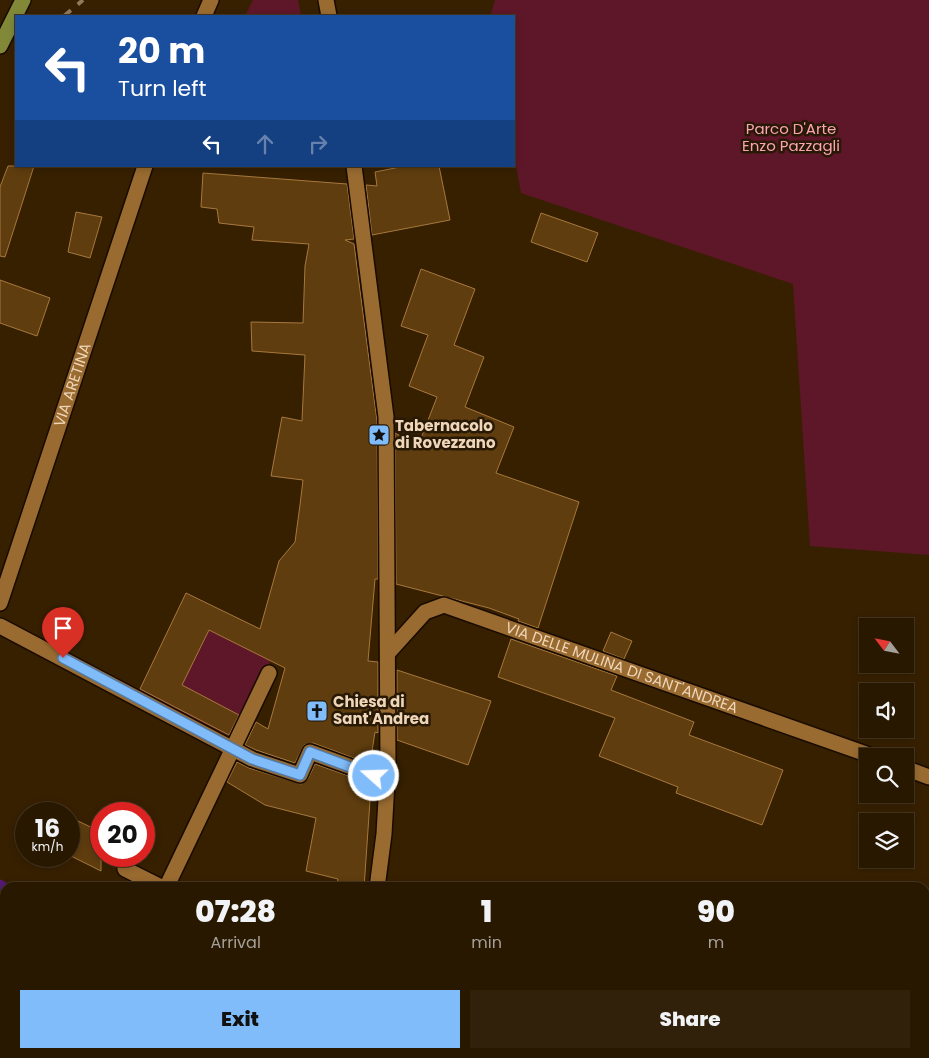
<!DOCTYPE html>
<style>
:root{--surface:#291800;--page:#31210a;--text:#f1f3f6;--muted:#a5a099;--line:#453722;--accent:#81bcfa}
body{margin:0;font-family:Poppins,sans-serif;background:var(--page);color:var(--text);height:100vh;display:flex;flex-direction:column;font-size:19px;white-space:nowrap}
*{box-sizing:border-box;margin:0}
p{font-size:16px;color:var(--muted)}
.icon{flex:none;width:28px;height:28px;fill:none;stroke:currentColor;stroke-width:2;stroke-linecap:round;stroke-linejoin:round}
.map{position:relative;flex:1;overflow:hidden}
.sheet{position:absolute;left:0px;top:882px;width:930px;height:176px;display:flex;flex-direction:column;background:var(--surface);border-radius:15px 15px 0 0;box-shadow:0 2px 8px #0003,0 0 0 1px var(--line)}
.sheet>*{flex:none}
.guide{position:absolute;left:15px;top:15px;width:500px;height:152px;border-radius:0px;box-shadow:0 2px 8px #0003,0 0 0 1px var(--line);background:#1a4fa0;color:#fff;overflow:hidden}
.needle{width:32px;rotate:302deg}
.controls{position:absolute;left:859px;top:618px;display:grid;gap:10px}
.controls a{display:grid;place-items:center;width:55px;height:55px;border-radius:0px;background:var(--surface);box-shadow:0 2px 8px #0003,0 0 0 1px var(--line);font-size:25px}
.speed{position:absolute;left:15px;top:802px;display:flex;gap:10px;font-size:25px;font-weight:700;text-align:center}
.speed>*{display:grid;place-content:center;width:65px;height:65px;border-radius:50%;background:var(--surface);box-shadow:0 2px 8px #0003,0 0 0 1px var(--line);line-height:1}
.speed small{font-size:12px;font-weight:400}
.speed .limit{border:8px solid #d22;background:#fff;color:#111}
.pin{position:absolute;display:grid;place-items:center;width:42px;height:42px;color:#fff;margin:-51px -21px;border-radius:50% 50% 50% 0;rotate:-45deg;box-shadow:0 0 5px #0007}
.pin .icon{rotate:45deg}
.me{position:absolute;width:55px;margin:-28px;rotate:290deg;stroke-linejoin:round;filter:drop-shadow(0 0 4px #0008)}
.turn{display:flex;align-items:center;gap:18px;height:105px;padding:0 20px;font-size:22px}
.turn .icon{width:65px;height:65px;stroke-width:2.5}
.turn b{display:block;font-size:35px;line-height:42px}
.lanes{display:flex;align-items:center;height:48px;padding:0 20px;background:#0003;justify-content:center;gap:25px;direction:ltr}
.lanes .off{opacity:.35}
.eta{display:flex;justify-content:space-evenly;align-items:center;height:85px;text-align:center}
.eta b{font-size:30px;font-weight:800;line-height:35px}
.button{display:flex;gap:10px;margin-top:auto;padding:10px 20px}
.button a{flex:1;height:58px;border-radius:0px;background:var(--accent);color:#111;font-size:20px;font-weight:800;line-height:58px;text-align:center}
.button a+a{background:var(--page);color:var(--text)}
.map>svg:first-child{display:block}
</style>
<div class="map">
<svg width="929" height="1058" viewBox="0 0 929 1058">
<rect width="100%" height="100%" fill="#372000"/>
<g fill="#5e1728">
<polygon points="253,0 298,0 301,16 245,16"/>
<polygon points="495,0 929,0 929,555 810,546 793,284 521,193 514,154 514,16 490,16"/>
<polygon points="186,593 281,639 233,738 139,691"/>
</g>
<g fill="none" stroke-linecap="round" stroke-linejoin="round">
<g stroke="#531973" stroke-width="9">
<polyline points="0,884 6,888"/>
<polyline points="402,1054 407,1058"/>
</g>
</g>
<g fill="#5f3d0e" stroke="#a7783e">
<polygon points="8,166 34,166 5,257 0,256 0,187"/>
<polygon points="405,166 439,166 450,220 372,235 366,185 377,186 375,172"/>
<polygon points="203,173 347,184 354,239 345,240 354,244 377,421 378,579 375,579 368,661 378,662 378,733 375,732 370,764 313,743 304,745 295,763 256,750 245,745 256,722 268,729 285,668 209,630 182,685 239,715 229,735 140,689 186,593 260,629 279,561 295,542 300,505 303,480 271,476 282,417 302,421 305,355 252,351 251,322 303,323 305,266 309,244 252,240 254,227 219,223 217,209 201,207"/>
<polygon points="76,212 102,217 90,258 68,252"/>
<polygon points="541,213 598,233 587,262 531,242"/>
<polygon points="421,269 475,289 454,345 484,357 465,407 514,427 496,473 579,502 538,628 518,621 519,619 489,608 396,584 395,433 418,446 437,397 409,386 428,335 401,326"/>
<polygon points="0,280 50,298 37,336 0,323"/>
<polygon points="611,632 632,641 624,659 603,651"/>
<polygon points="511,639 617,676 611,690 694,722 689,735 783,770 762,825 676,793 678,787 599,756 615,718 498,677"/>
<polygon points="397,670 491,701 468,765 397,740"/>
<polygon points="237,762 249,768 301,784 308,779 315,764 366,782 366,784 371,786 364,888 336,888 338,879 306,871 316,818 265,805 227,782"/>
<polygon points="78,821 101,832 101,871 69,855 69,840"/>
</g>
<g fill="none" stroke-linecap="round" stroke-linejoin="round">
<g stroke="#190b00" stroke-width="18">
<g id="lane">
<polyline points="0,626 252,759 300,775 310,752 387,780"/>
<polyline points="125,869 163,888"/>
<polyline points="166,888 269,673"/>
</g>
</g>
<g stroke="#190b00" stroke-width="18">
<g id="street">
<polyline points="326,0 329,16"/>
<polyline points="204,16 211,0"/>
<polyline points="354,166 386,417 388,765 384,834 377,888"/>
<path id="s1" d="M0,603L145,166"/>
<path id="s2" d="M388,653L425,612L444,605L872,756"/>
<polyline points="905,768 929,777"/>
<polyline points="352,1058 354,1054"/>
</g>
</g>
<g stroke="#190b00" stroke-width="18">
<polyline id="primary" points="0,46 23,0"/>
</g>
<use href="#lane" stroke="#996b30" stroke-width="15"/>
<use href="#street" stroke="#996b30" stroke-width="15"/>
<use href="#primary" stroke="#818939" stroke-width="15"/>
<polyline stroke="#91795b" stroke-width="4" stroke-dasharray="9 9" stroke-linecap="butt" points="64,16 83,0"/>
</g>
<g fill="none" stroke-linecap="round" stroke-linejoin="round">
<g stroke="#547aa2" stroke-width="12">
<polyline id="route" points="63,658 252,759 300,775 310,752 374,776"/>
</g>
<use href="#route" stroke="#81bcfa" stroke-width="9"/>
</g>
<defs>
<g id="sight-square" transform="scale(1.125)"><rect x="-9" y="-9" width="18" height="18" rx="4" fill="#81bcfa" stroke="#271906"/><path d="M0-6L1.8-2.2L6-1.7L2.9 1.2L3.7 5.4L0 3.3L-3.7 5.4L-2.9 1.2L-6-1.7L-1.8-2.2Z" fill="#111"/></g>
<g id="church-square" transform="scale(1.125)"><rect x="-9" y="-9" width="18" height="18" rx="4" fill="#81bcfa" stroke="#271906"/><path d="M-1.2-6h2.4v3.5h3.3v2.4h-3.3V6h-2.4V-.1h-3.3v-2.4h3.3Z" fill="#111"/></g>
</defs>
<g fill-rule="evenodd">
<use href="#sight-square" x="379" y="435"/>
<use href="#church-square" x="317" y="711"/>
</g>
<g text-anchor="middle" stroke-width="5" stroke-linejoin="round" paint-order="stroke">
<g font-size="15" fill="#fda4b1" stroke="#271906">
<text x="791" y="134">Parco D'Arte<tspan x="791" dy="17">Enzo Pazzagli</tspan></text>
</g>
<g font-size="15" fill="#efd6b9" stroke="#271906">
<text dy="5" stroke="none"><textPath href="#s1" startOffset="230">VIA ARETINA</textPath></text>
<text dy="5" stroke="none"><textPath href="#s2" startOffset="264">VIA DELLE MULINA DI SANT'ANDREA</textPath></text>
</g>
<g font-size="15" font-weight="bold" fill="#efd6b9" stroke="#271906" text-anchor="start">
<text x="395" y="431">Tabernacolo<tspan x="395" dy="17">di Rovezzano</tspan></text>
<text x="333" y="707">Chiesa di<tspan x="333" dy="17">Sant'Andrea</tspan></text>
</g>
</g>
</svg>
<div class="controls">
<a><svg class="needle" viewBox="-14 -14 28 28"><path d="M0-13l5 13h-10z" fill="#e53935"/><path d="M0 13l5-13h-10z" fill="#a5a099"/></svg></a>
<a><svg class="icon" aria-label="sound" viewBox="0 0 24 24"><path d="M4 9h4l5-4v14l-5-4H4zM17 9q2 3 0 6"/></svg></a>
<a><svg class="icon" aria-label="search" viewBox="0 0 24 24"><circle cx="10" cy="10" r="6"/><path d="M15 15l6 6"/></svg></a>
<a><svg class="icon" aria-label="layers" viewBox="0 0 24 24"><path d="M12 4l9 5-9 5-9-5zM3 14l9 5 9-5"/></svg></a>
</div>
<div class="speed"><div>16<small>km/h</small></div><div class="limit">20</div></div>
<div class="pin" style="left:63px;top:658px;background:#d93025"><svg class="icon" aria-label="arrive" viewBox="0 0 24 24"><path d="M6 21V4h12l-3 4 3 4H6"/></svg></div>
<svg class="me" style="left:374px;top:776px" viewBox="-20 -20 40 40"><circle r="17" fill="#81bcfa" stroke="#fff" stroke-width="3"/><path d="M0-11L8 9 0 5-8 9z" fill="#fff"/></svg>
<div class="guide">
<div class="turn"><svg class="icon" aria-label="left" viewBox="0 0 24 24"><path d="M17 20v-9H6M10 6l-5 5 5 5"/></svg><div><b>20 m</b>Turn left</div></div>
<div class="lanes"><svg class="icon" aria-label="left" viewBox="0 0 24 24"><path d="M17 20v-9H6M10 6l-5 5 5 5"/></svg><svg class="icon off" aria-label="ahead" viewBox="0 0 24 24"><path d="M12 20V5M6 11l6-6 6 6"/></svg><svg class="icon off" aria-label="right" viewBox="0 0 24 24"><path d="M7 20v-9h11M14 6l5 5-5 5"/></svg></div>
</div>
<section class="sheet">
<div class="eta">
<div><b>07:28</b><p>Arrival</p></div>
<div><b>1</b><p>min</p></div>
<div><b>90</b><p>m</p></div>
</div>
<div class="button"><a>Exit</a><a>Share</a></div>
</section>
</div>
